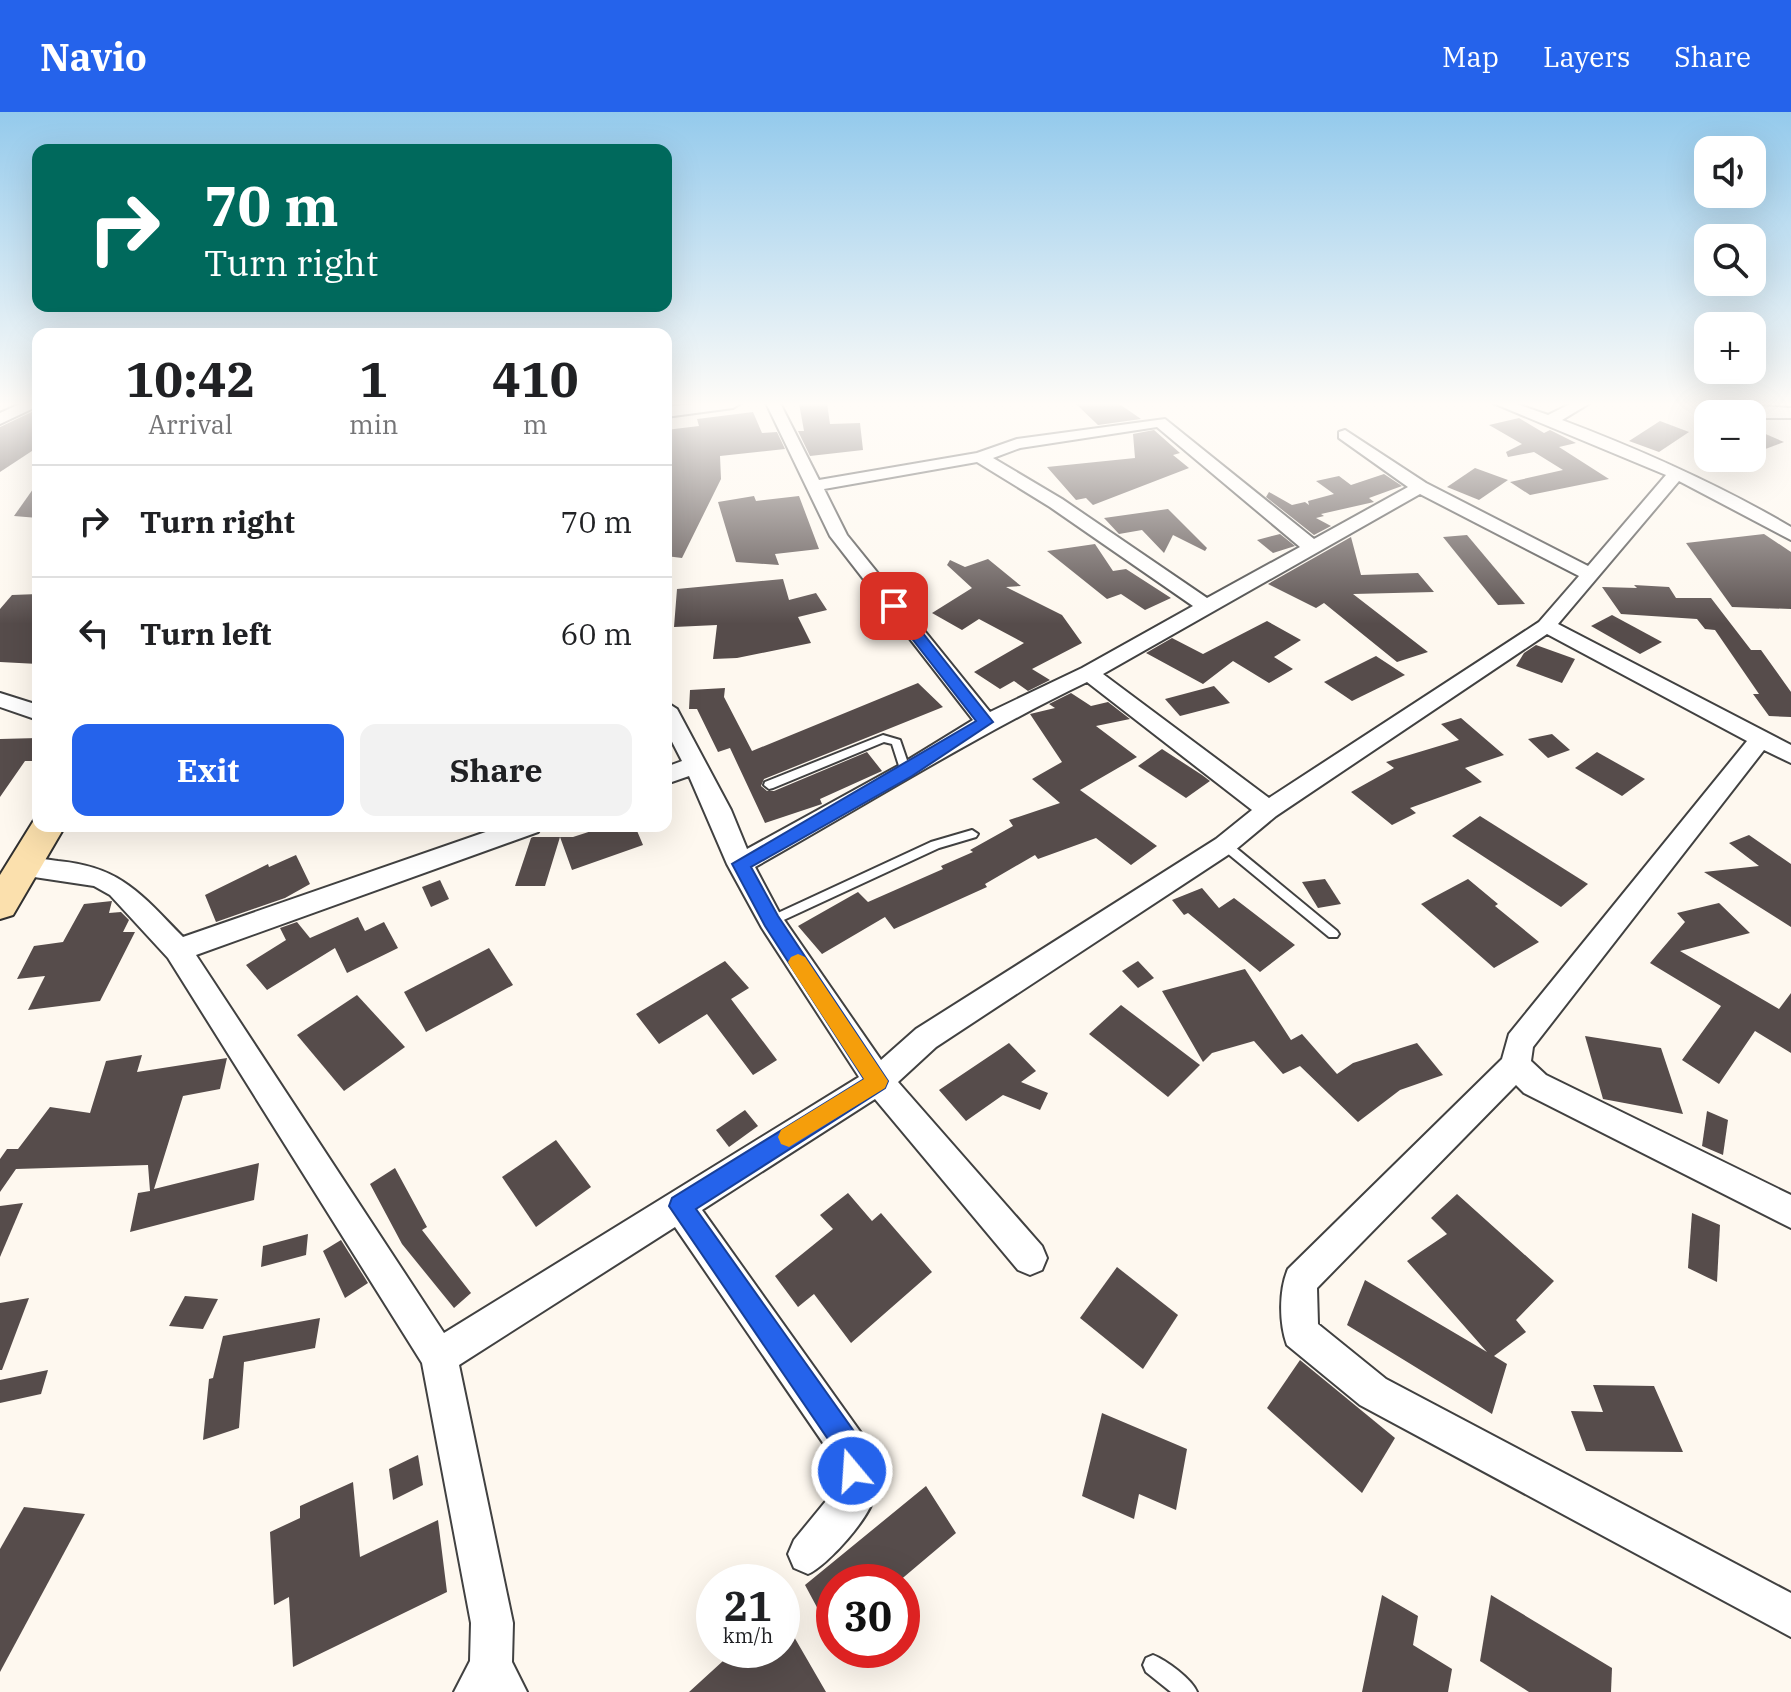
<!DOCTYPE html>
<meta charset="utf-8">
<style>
:root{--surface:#fff;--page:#f2f2f2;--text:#202124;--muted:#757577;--line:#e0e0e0;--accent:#2563eb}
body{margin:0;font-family:"IBM Plex Serif",serif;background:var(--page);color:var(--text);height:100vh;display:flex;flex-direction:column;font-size:30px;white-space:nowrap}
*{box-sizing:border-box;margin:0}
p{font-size:26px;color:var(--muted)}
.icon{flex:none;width:44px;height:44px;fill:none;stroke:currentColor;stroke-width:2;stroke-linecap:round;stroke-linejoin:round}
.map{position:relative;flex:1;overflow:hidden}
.panel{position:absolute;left:32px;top:216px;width:640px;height:504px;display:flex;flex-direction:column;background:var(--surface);border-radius:16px;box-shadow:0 8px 32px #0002}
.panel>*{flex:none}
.top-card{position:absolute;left:32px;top:32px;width:640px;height:168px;border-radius:16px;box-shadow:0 8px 32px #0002;background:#00695c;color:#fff;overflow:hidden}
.tools{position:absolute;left:1694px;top:24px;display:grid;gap:16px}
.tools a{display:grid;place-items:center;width:72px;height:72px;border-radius:16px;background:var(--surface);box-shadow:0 8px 32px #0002;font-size:40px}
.speed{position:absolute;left:696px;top:1452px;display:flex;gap:16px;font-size:40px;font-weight:700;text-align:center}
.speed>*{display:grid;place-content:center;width:104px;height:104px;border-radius:50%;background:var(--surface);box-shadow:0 8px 32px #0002;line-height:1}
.speed small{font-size:20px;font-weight:400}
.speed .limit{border:12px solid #d22;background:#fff;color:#111}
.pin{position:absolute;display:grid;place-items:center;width:68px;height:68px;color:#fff;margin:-34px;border-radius:16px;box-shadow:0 4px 12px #0006}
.me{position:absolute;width:88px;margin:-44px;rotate:342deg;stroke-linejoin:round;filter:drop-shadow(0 0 6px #0008)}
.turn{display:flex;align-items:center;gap:28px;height:168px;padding:0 40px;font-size:36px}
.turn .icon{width:104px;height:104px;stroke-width:2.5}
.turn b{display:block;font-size:56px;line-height:68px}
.eta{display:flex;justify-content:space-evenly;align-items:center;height:136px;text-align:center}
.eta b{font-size:48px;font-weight:700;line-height:56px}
.primary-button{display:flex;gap:16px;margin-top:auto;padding:16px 40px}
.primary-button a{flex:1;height:92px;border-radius:16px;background:var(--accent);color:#fff;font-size:32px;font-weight:700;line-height:92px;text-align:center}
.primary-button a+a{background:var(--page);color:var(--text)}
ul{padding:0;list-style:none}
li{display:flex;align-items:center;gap:24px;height:112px;padding:0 40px;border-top:2px solid var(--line)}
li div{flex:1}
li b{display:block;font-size:30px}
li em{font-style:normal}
header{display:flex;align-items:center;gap:48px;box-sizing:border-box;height:112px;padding:0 40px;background:var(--accent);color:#fff}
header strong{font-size:38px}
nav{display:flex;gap:44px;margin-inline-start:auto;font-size:28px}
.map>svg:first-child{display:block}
</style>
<header>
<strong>Navio</strong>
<nav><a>Map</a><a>Layers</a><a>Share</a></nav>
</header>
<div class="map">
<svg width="1791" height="1580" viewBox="0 0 1791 1580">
<rect width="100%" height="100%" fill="#fef8ef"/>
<g fill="#564c4b">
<polygon points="799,291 827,291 830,312 860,311 863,338 810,344 798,319 804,319"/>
<polygon points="1075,291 1118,291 1141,307 1098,313"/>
<polygon points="38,297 38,335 0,360 0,315"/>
<polygon points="753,300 762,321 777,320 785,337 720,344 721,367 682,446 666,444 666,373 670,373 666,318 699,314 697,307"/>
<polygon points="1519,306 1544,321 1550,318 1576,331 1559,335 1609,367 1530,383 1510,370 1563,358 1534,340 1508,345 1506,340 1522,332 1489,313"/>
<polygon points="1660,309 1689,320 1659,340 1629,329"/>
<polygon points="1154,318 1180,341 1173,343 1189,356 1093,393 1086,386 1076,388 1047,355 1135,346 1133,322"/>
<polygon points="1761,320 1784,330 1752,342 1752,323"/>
<polygon points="1475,356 1508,368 1479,388 1447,375"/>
<polygon points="1384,362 1402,374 1369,386 1374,390 1321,402 1324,404 1316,406 1331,414 1314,423 1266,385 1269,380 1292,393 1305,390 1309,393 1308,389 1334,382 1316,369 1339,364 1351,373"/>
<polygon points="38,370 38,406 14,404"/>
<polygon points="754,384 756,389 799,384 819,437 775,442 779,453 736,450 718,390"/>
<polygon points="1168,397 1207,436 1205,439 1173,423 1164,441 1142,418 1119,422 1104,406"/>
<polygon points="1280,422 1295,434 1273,441 1257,428"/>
<polygon points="1764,422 1791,440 1791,497 1732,495 1686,431"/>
<polygon points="1467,423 1525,492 1498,493 1443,425"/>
<polygon points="1351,425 1361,463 1418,461 1434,480 1353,482 1428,540 1397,550 1324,491 1316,496 1268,472"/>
<polygon points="1095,432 1113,459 1126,457 1171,486 1145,498 1121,482 1107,487 1047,439"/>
<polygon points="988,447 1021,474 1006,475 1062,503 1082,531 1032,557 1050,568 1028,579 1014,569 1000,577 974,560 1024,531 979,507 962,518 932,501 972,476 947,453 950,448 965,455"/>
<polygon points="783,467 789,488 816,481 827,498 798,505 811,531 737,546 713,547 717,513 674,515 677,477"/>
<polygon points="1634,473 1669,475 1676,486 1711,486 1751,538 1761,538 1791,580 1791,605 1769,604 1753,582 1759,582 1715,518 1705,517 1697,507 1621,502 1602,475 1637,476"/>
<polygon points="38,482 38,552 0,550 0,497 12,483"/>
<polygon points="1612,503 1662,530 1640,542 1591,514"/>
<polygon points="1267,509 1301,528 1274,545 1293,557 1269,571 1233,549 1203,572 1146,541 1172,526 1203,542"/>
<polygon points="1536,533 1575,547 1562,571 1516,554 1524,541"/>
<polygon points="1376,544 1405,563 1352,589 1324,570"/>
<polygon points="918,571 943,595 764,667 761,674 767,679 774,679 867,640 882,659 820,687 822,692 765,711 730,636 718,640 697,597 689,597 690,578 725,576 724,585 752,639"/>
<polygon points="1214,574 1230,591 1180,604 1165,587"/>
<polygon points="1071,581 1091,594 1108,590 1130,607 1096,614 1137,645 1080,678 1157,734 1131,753 1096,726 1038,747 1035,743 985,772 987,775 894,817 885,805 822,842 798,814 858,780 868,790 943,757 941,754 973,740 970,738 1013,714 1009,708 1060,691 1032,667 1062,650 1030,602 1055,596 1049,592"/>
<polygon points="1461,606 1504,643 1465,656 1482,670 1410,696 1416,701 1392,713 1351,680 1394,656 1386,650 1459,628 1441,612"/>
<polygon points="1552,622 1570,638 1548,646 1528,627"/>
<polygon points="38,626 38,649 25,649 0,685 0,627"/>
<polygon points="1162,637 1202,663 1210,669 1186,686 1138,654"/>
<polygon points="1597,640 1645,667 1622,684 1575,656"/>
<polygon points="1480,704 1588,772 1561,795 1452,724"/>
<polygon points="607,714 635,714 643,733 572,758 560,725 545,774 515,774 531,726 533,725 573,725"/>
<polygon points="1749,723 1791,752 1791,815 1704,760 1759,754 1729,731"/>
<polygon points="296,743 310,772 285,786 216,810 205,783 268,752 269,755"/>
<polygon points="1325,767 1341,792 1318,796 1302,770"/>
<polygon points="1468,767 1498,792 1495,794 1539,830 1494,856 1421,792"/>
<polygon points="440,768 449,787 431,795 422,775"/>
<polygon points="1202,776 1219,796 1234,786 1295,833 1260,860 1188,801 1184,803 1172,788"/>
<polygon points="112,789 109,801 121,800 129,808 123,820 135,820 100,889 28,898 45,864 17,867 34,834 63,830 84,792"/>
<polygon points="1719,791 1750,821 1680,839 1779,897 1791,881 1791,941 1755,919 1719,972 1682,948 1721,894 1650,851 1685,810 1677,801"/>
<polygon points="358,805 365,819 384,810 398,836 347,861 335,836 267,878 246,853 286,828 280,816 297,810 310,826"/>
<polygon points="489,836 513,873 426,920 404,880"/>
<polygon points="725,849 749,876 731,887 777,948 753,963 707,902 659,932 636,902"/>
<polygon points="1138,849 1154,866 1138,876 1122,859"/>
<polygon points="1245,857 1291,928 1302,922 1337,962 1353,951 1417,931 1443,963 1400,978 1358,1010 1300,954 1283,962 1254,929 1212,941 1203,950 1162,879"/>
<polygon points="357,883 405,935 344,979 297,923"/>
<polygon points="1121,893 1200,953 1168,985 1089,922"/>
<polygon points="1585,924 1661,936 1683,1002 1603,987"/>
<polygon points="1009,931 1036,959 1021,970 1048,981 1040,998 1003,983 966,1009 939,978"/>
<polygon points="142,943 137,960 227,946 220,977 183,984 154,1077 259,1051 254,1088 130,1120 138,1081 150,1079 148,1053 16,1057 0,1080 0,1047 7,1037 18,1037 50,995 90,1001 106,949"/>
<polygon points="745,998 758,1014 729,1035 716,1018"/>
<polygon points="1707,999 1728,1008 1723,1043 1702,1034"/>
<polygon points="556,1028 591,1075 536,1115 502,1065"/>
<polygon points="395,1056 427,1115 422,1118 471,1181 454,1196 402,1132 370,1072"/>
<polygon points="848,1081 872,1109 881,1101 932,1160 851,1231 814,1182 798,1195 775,1164 833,1117 820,1103"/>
<polygon points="1457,1082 1554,1169 1516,1208 1526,1220 1494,1244 1507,1252 1492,1302 1347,1213 1365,1168 1487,1240 1407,1149 1447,1122 1431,1106"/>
<polygon points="23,1091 0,1145 0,1094"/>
<polygon points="1692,1101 1720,1113 1717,1170 1688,1156"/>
<polygon points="308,1122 306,1143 261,1155 263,1134"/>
<polygon points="341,1128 368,1171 345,1186 323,1139"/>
<polygon points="1117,1155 1178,1203 1143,1257 1080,1206"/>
<polygon points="185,1184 218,1187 203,1217 169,1214"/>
<polygon points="29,1186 2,1258 0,1258 0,1191"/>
<polygon points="320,1206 315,1236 244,1250 239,1316 203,1328 209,1267 213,1266 223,1224"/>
<polygon points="1300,1248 1395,1326 1362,1381 1267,1296"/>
<polygon points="48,1258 41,1282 0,1291 0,1268"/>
<polygon points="1593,1273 1654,1274 1683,1340 1586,1339 1571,1299 1603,1300"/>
<polygon points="1102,1301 1187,1337 1176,1398 1139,1382 1134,1407 1082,1384"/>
<polygon points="418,1343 423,1373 393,1388 389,1357"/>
<polygon points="353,1370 360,1445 438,1408 447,1480 293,1555 289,1485 274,1493 270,1420 300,1406 300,1394"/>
<polygon points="926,1374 956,1421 898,1470 834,1470 834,1527 805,1473"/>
<polygon points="24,1395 85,1402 0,1560 0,1437"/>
<polygon points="1382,1483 1418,1504 1413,1533 1452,1557 1448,1580 1362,1580"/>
<polygon points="1491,1483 1612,1556 1611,1580 1529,1580 1480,1549"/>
<polygon points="782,1504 826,1580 689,1580 735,1538 782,1538"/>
</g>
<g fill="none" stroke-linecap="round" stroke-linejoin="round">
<g stroke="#414141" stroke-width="4">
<g id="service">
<polygon points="883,623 900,628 911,660 910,663 902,663 892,632 884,630 773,676 769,677 764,673 765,670"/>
<polygon points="972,718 978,722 976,725 939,736 775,812 767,812 765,809 767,806 931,730"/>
<polygon points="1225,729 1229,730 1337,819 1339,822 1337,825 1329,825 1221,736 1219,733"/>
<path d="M1153,1543C1166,1548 1192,1567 1197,1580H1171L1146,1560L1143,1553L1146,1546Z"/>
</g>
</g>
<g stroke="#414141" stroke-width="4">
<g id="minor">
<polygon points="22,291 38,291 38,294 0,312 0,301"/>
<polygon points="701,291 741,291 733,296 666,305 666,295"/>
<path d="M766,291H780L819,368L977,341L1017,327L1165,307L1314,427L1408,375L1339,326V320L1345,318L1426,371L1588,454L1666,363L1493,291H1514L1548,303L1572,291H1590L1562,308C1641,338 1718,372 1791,415V428L1679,369L1558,512L1791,633V651L1764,638L1533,935L1531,949L1546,963L1791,1083V1116L1524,981L1516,973L1317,1176L1318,1212L1386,1267L1791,1481V1525L1360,1293L1287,1233C1279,1211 1279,1178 1288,1157L1502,947L1509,922L1747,629L1547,522L1276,704L1234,739L936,935L898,970L1042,1134L1047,1146L1042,1158L1030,1163L1018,1158L875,987L702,1098L861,1321C869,1338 875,1363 874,1382C874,1402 826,1455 808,1462L794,1456L788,1442L794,1428L835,1378L830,1341L675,1115L459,1253L513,1511L512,1550L527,1580H454L470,1549L471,1511L422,1251L168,846L110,783L94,774L14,762L10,755L14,748C28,744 43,747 58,749C121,755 141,782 183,825L503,714H541L538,720L196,843L444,1221L859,965L762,816L727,752L689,664L666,672V655L682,649L666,618V590L677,597L731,698L747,737L898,654L973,608L830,424ZM1157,315L1300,435L1207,486L1062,387L993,346L1020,336ZM977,350L1050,395L1193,494L1082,556L990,600L847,423L824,377ZM1420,382L1579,464L1539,510L1269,686L1103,562ZM1087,570L1252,698L1216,727L916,917L881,948L780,802L755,755C865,693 973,625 1087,570Z"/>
<polygon points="1713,291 1791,296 1791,306 1764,306"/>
<polygon points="0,581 38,593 38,608 0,595"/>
</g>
</g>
<g stroke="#303030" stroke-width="4">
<polygon id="secondary" points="36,705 38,714 65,714 13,803 0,807 0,763"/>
</g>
<use href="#service" fill="#fff" fill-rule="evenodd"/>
<use href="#minor" fill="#fff" fill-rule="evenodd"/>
<use href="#secondary" fill="#fbe0ad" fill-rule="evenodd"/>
</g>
<linearGradient id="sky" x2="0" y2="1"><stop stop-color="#94caec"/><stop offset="0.57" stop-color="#fffcf8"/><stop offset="1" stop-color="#fffcf8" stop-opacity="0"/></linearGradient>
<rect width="1791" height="512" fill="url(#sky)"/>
<polygon fill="#2563eb" stroke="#184099" stroke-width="2" points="889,491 899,491 993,610 912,664 751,755 778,804 888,969 885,976 696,1097 858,1325 865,1359 862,1369 852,1372 842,1369 836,1339 669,1094 672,1086 864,967 765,814 732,752 976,609 889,497"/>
<polygon fill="#f59e0b" points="798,842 805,845 888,969 885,976 789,1035 781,1032 778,1025 781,1018 864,967 791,856 788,850 791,845"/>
</svg>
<div class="tools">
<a><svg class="icon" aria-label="sound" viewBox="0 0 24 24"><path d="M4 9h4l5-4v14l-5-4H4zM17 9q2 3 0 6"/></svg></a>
<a><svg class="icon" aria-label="search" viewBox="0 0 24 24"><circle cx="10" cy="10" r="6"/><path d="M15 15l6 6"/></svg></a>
<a>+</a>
<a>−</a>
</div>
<div class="speed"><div>21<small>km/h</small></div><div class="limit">30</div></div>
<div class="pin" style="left:894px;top:494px;background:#d93025"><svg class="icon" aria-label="arrive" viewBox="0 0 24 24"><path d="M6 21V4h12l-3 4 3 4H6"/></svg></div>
<svg class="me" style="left:852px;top:1359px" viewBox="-20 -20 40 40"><circle r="17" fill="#2563eb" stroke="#fff" stroke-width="3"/><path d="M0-11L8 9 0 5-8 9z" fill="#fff"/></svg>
<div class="top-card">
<div class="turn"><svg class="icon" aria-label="right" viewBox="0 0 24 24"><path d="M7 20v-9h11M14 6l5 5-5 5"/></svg><div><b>70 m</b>Turn right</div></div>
</div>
<section class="panel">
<div class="eta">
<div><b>10:42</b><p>Arrival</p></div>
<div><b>1</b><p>min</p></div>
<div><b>410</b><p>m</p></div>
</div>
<ul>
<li><svg class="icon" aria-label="right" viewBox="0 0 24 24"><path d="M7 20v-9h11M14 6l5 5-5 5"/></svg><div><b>Turn right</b></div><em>70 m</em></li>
<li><svg class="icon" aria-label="left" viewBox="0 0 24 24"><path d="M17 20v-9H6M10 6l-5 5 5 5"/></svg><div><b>Turn left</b></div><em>60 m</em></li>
</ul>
<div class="primary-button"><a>Exit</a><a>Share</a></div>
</section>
</div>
